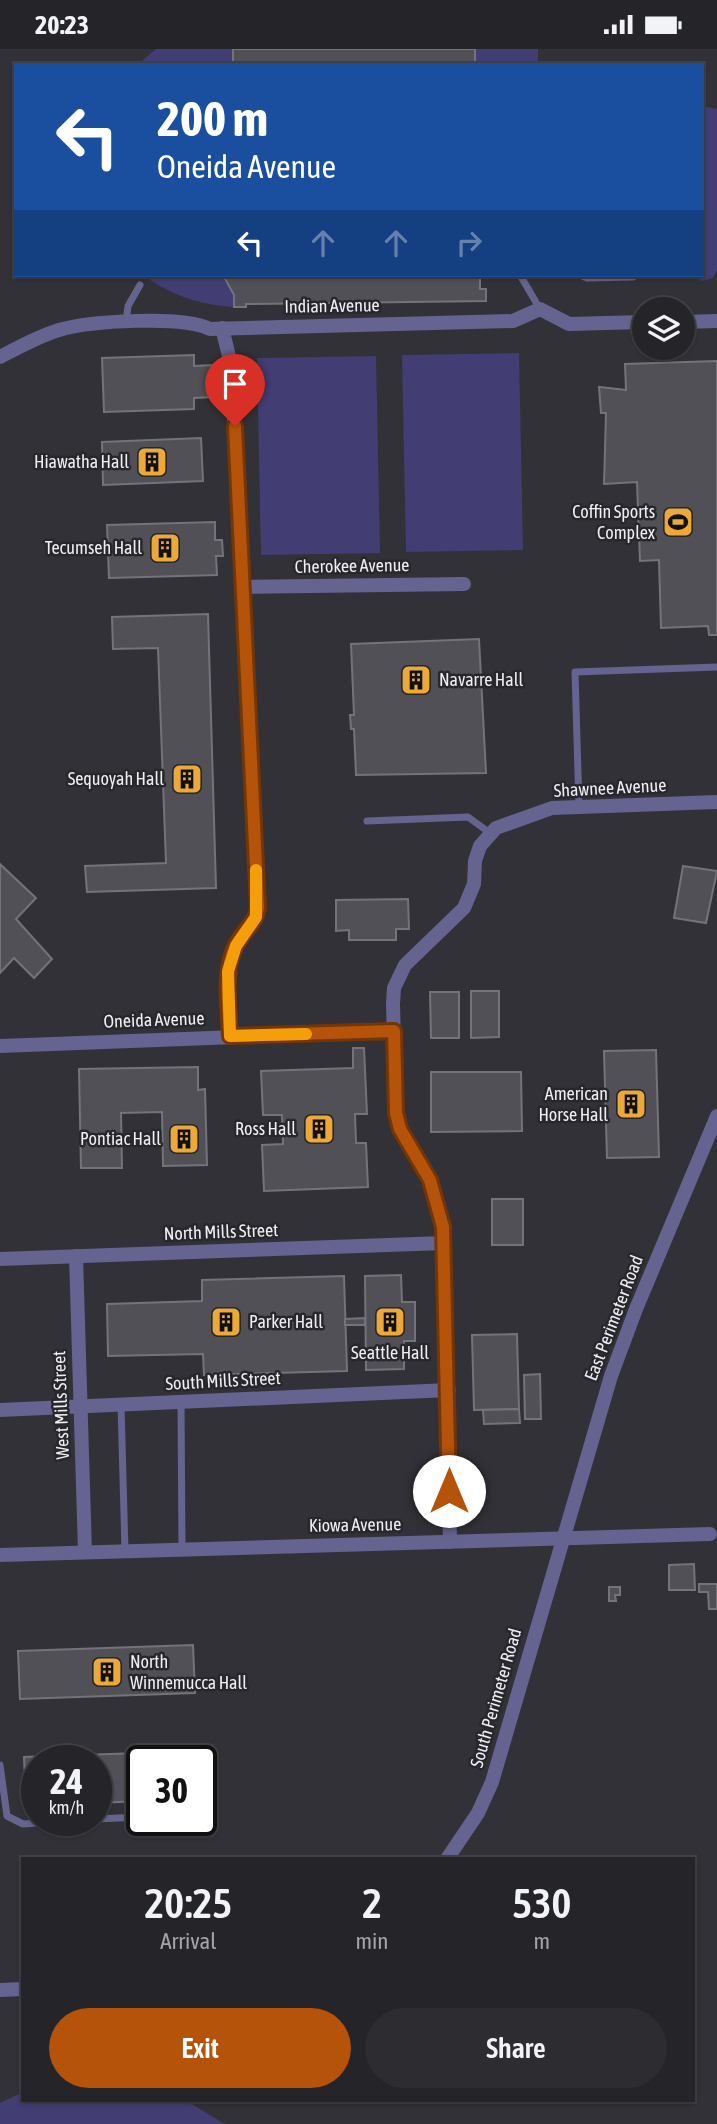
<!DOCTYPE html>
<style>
:root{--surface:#252529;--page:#2d2d31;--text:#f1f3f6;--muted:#a3a5a8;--line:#424246;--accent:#b45309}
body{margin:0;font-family:"Asap Condensed",sans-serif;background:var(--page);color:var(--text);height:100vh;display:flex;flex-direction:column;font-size:26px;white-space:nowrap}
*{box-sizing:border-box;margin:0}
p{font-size:23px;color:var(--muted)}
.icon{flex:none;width:38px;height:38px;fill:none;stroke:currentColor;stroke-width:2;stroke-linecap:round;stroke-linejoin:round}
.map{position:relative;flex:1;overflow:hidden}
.details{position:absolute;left:21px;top:1808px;width:674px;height:245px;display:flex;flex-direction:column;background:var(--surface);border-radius:0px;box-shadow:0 2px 5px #0004,0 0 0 2px var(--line)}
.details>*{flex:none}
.banner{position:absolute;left:14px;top:14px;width:690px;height:214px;border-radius:0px;box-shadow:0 2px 5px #0004,0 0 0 2px var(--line);background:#1a4fa0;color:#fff;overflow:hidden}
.controls{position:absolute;left:632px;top:248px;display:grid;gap:14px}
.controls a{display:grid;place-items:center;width:63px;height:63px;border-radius:50%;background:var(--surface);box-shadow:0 2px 5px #0004,0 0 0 2px var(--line);font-size:35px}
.speed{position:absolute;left:21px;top:1696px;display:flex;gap:14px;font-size:35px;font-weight:700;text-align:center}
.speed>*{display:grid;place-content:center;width:91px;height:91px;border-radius:50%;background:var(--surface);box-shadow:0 2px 5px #0004,0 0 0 2px var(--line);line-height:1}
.speed small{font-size:18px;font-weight:400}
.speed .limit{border:4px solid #111;border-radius:10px;background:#fff;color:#111}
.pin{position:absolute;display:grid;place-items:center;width:60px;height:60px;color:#fff;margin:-72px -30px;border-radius:50% 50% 50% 0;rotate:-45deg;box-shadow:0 0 7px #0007}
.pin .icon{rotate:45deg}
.me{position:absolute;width:77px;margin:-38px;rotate:0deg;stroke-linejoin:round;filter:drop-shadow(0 0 5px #0008)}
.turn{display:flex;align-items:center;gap:24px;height:147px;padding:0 28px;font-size:32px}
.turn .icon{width:91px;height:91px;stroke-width:2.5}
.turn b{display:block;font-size:49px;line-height:60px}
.lanes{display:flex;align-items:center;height:66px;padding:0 28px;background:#0003;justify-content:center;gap:35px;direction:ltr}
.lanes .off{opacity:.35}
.eta{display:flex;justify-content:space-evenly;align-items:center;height:119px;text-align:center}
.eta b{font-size:42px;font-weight:600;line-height:49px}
.action{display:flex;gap:14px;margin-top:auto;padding:14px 28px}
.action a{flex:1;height:80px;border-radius:42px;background:var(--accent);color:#fff;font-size:28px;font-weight:600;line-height:80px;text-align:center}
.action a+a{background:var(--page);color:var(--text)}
.status{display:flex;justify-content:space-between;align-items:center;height:49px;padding:0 35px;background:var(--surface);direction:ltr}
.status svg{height:19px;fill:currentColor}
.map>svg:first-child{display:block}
</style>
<div class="status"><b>20:23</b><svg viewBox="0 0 49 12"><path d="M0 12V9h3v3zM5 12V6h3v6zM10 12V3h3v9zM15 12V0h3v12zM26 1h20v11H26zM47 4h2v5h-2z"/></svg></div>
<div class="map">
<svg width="717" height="2075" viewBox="0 0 717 2075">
<rect width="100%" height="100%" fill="#313137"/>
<g fill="#423d73">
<polygon points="156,0 538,0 538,16 137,16"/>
<polygon points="702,57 717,60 717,221 713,229 702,232 688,226 702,226"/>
<path d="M143,226H480V240H486V252L246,255V258C208,259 173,248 143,226Z"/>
<polygon points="519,304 523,501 406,503 402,306"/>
<polygon points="376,307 380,504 261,506 257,309"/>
<polygon points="23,2043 23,2051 185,2051 225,2075 0,2075 0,2054"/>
</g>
<g fill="#505056" stroke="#73747a" stroke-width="2">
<rect x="233" y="0" width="242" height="16"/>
<polygon points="223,226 480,226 480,240 486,240 486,252 246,255 246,258 234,258 234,246"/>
<polygon points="194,306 194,317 212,316 214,348 194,349 194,360 104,363 102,309"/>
<polygon points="717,312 717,586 709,586 708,577 661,579 659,511 640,512 637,433 604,435 606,364 601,364 599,338 626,341 625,315"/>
<polygon points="201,389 203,432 103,436 102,393"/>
<polygon points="215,473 215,491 222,491 223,507 216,507 217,526 109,529 107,476"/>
<polygon points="208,565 216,839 87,843 85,817 166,814 158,599 113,600 112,568"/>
<polygon points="479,590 486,724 356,726 354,680 351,680 350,666 354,666 351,595"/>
<polygon points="0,815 36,849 16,870 52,910 34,929 14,909 0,924"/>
<polygon points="683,817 717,822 706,874 674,869"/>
<polygon points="408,850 409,880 396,880 396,891 349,891 349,881 336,882 336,851"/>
<polygon points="471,942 499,942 499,988 471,989"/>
<polygon points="430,943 459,943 459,989 431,989"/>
<polygon points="353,999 364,999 367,1065 355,1065 356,1094 366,1094 368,1138 264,1142 262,1096 283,1095 282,1066 263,1066 261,1022 353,1019"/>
<polygon points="656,1001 659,1108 607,1109 604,1002"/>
<polygon points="198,1018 198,1041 205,1040 207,1116 163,1117 162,1063 121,1064 122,1119 81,1119 79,1020"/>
<polygon points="431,1023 521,1023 522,1082 431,1083"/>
<rect x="492" y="1150" width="31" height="46"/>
<polygon points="401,1226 402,1253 415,1253 415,1292 404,1292 404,1320 366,1321 365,1227"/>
<polygon points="344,1227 347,1322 204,1326 203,1305 108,1307 107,1255 202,1252 202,1231"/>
<polygon points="365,1269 365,1276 345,1276 345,1270"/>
<polygon points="517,1285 519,1360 474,1361 472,1286"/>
<polygon points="540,1325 541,1370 525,1370 524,1326"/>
<polygon points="519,1360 520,1374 484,1375 483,1361"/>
<polygon points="694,1515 695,1541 669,1541 669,1516"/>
<polygon points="699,1535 717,1535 717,1560 709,1560 708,1543 699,1543"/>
<polygon points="609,1538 620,1538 620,1546 615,1546 616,1552 609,1552"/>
<polygon points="193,1596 195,1644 20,1650 18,1602"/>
<polygon points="197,1702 197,1712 142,1712 142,1752 96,1754 96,1712 37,1712 37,1756 26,1756 24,1708"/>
</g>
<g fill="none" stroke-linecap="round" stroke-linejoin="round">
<g stroke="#656390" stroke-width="7">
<polyline points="520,226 540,260"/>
<polyline points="580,226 587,229 633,228"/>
<polyline points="126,273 128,257 140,236"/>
<polyline points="579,758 575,623 717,618"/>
<polyline points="367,772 468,768 490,784"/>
<polyline points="181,1353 182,1500"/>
<polyline points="121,1356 125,1502"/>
<polyline points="0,1716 7,1767 23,1775 85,1771"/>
<polyline points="96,1770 142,1768"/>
</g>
<g stroke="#656390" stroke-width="14">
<polyline points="682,273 717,272"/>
<path d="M222,279L229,307L233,350L258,859C255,876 242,883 235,898C223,924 229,959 230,987"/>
<path d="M0,308C19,298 39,287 59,281C90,272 182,266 210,280L513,272L540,260L569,275L644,273"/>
<polyline points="242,538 464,535"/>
<polyline points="0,997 394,982"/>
<polyline points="76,1207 85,1503"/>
<polyline points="0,1210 444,1194"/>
<polyline points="0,1361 449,1341"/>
<polyline points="450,1493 443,1178 430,1131 400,1080 396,1064 393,955 394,939 405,916 464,859 474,835 475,812 480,797 496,779 552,759 717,753"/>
<polyline points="0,1506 710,1485"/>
<polyline points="447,1810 478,1764 492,1733 611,1327 636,1260 717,1067"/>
<polyline points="0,1941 23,1940"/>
</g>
</g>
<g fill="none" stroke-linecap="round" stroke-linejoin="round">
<g stroke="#753606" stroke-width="18">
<path id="route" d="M235,377L258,859C255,876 242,883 235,898C223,924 229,959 230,987L394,982L396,1064L400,1080L430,1131L443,1178L449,1442"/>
</g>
<use href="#route" stroke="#b45309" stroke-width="12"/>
<polyline stroke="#f59e0b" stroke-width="12" points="256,821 256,868 236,897 228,922 230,987 306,985"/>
</g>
<defs>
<g id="building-square" transform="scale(1.575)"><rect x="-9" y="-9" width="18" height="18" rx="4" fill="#eca93a" stroke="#27272c"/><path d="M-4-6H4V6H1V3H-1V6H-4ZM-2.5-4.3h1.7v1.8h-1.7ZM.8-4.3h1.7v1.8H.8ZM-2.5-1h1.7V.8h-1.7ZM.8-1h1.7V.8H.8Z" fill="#111"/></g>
<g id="stadium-square" transform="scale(1.575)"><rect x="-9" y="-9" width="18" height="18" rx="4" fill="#eca93a" stroke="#27272c"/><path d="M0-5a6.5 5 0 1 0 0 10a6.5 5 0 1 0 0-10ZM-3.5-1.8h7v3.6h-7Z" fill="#111"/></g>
</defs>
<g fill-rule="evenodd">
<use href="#building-square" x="152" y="413"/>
<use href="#stadium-square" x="678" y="473"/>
<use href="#building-square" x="165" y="499"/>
<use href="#building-square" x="416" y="631"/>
<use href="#building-square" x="187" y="730"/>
<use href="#building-square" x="631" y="1055"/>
<use href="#building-square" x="319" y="1080"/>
<use href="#building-square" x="184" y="1090"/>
<use href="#building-square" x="226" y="1273"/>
<use href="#building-square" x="390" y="1273"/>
<use href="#building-square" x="107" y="1623"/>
</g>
<g text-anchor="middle" stroke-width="5" stroke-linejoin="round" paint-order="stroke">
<g font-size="18" fill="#efeff3" stroke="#27272c">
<text transform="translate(332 257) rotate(-1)" y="6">Indian Avenue</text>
<text transform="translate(352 517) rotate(-1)" y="6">Cherokee Avenue</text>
<text transform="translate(610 739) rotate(-3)" y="6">Shawnee Avenue</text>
<text transform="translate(154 971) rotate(-2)" y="6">Oneida Avenue</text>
<text transform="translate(221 1183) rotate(-2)" y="6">North Mills Street</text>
<text transform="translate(614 1269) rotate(-69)" y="6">East Perimeter Road</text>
<text transform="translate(223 1332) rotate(-3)" y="6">South Mills Street</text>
<text transform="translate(61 1356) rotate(-92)" y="6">West Mills Street</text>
<text transform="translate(355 1476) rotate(-1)" y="6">Kiowa Avenue</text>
<text transform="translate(496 1649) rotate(-74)" y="6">South Perimeter Road</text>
</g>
<g font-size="18" fill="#efeff3" stroke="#27272c" text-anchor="end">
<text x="129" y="419">Hiawatha Hall</text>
<text x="655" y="469">Coffin Sports<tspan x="655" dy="21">Complex</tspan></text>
<text x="142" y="505">Tecumseh Hall</text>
<text x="439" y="637" text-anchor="start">Navarre Hall</text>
<text x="164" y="736">Sequoyah Hall</text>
<text x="608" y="1051">American<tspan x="608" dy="21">Horse Hall</tspan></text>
<text x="296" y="1086">Ross Hall</text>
<text x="161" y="1096">Pontiac Hall</text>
<text x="249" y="1279" text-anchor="start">Parker Hall</text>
<text x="390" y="1310" text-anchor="middle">Seattle Hall</text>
<text x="130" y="1619" text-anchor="start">North<tspan x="130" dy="21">Winnemucca Hall</tspan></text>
</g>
</g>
</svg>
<div class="controls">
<a><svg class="icon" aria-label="layers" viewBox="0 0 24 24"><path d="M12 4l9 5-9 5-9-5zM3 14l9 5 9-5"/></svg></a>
</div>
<div class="speed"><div>24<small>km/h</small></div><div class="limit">30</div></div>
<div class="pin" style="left:235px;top:377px;background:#d93025"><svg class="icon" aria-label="arrive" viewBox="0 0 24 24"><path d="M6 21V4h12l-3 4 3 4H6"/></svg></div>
<svg class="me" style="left:449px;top:1442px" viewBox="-20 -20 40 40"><circle r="19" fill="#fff"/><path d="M0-13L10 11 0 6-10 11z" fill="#b45309"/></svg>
<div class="banner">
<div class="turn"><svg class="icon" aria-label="left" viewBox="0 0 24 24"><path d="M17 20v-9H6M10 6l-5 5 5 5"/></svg><div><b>200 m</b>Oneida Avenue</div></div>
<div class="lanes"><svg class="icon" aria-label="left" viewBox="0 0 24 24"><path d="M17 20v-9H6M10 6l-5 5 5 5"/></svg><svg class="icon off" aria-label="ahead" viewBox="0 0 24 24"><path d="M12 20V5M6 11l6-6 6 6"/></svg><svg class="icon off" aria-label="ahead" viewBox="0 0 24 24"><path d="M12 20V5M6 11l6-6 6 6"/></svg><svg class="icon off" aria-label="right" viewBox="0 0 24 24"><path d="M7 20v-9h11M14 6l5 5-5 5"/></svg></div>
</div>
<section class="details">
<div class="eta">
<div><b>20:25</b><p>Arrival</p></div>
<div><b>2</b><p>min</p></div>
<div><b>530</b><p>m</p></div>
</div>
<div class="action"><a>Exit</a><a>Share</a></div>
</section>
</div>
